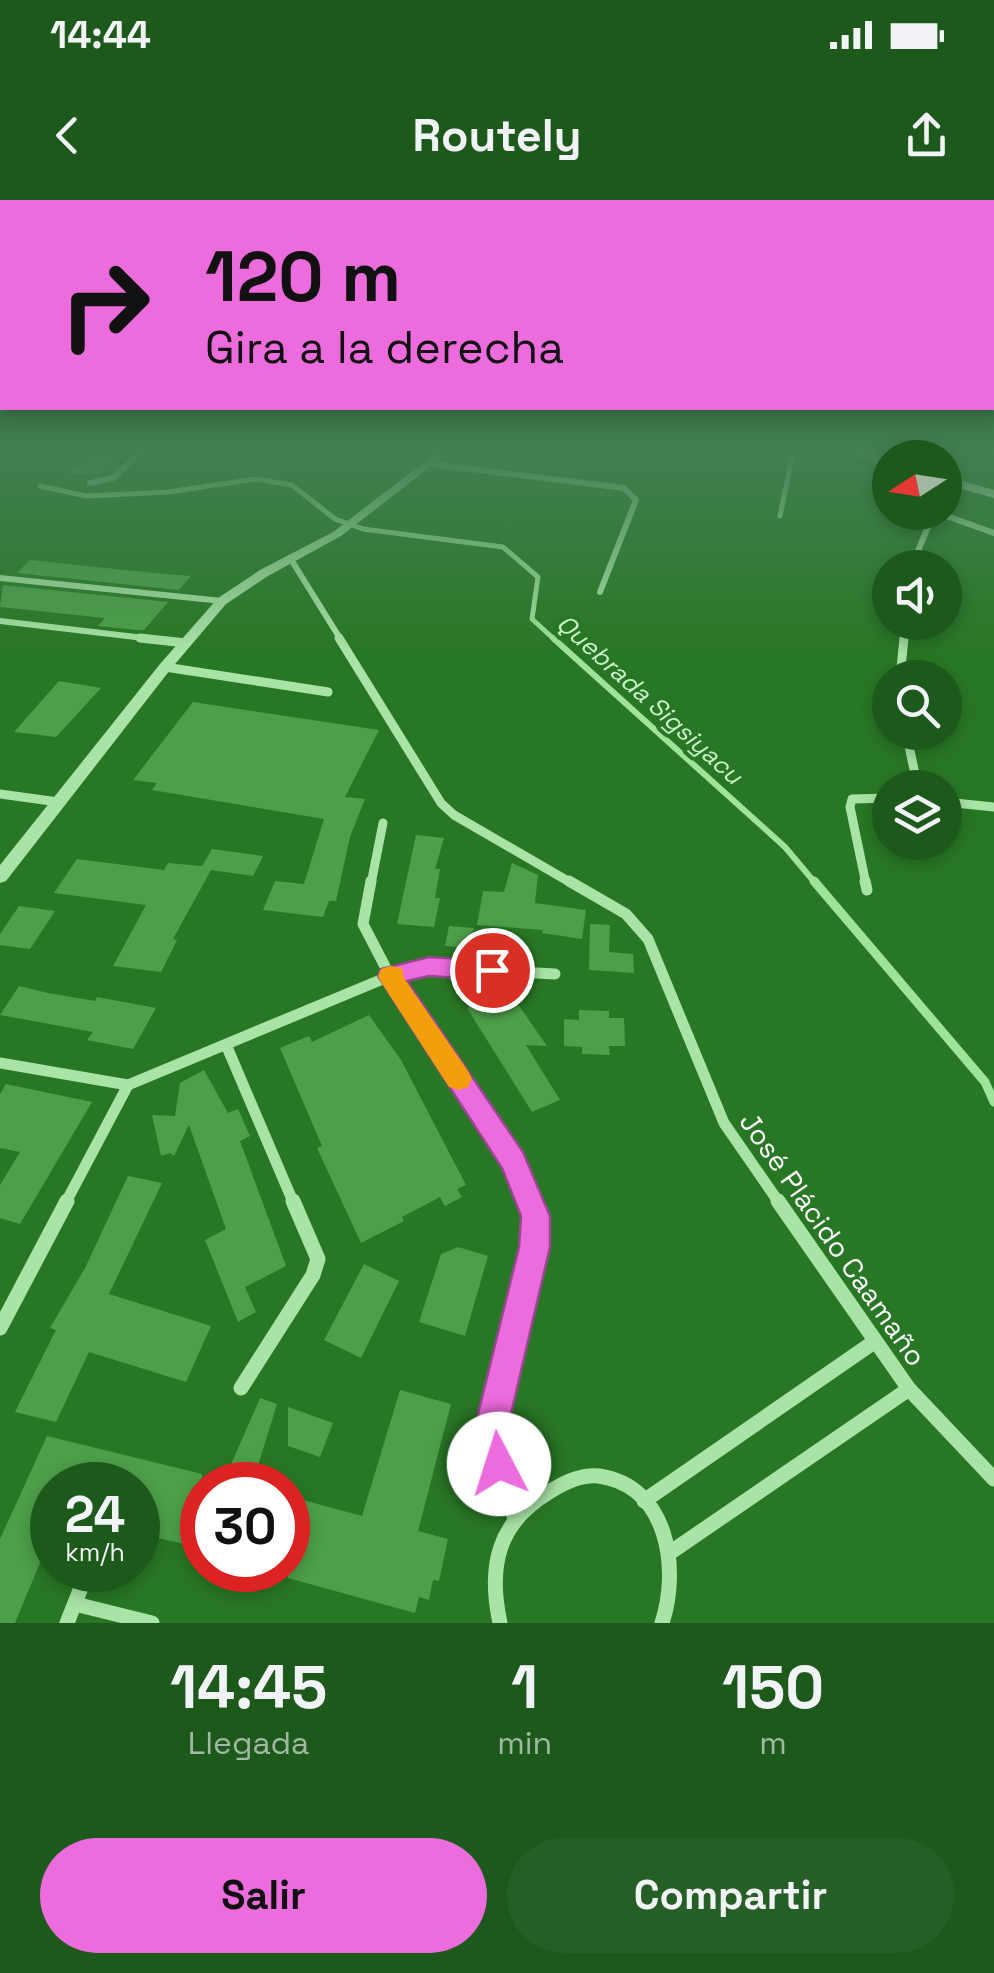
<!DOCTYPE html>
<html lang="es">
<meta charset="utf-8">
<style>
:root{--surface:#1e591c;--page:#265f25;--text:#f1f3f6;--muted:#a1b8a3;--accent:#ec6bdd}
body{margin:0;font-family:"Space Grotesk",sans-serif;background:var(--page);color:var(--text);height:100vh;display:flex;flex-direction:column;font-size:38px;white-space:nowrap}
*{box-sizing:border-box;margin:0}
p{font-size:32px;color:var(--muted)}
.icon{flex:none;width:55px;height:55px;fill:none;stroke:currentColor;stroke-width:2;stroke-linecap:round;stroke-linejoin:round}
.map{position:relative;height:1423px;overflow:hidden}
.side{display:flex;flex-direction:column;background:var(--surface);flex:1}
.side>*{flex:none}
.top-card{position:absolute;left:0px;top:0px;width:995px;height:210px;box-shadow:0 5px 15px #0003;background:#ec6bdd;color:#111;overflow:hidden}
.needle{width:65px;rotate:258deg}
.fabs{position:absolute;left:872px;top:240px;display:grid;gap:20px}
.fabs a{display:grid;place-items:center;width:90px;height:90px;border-radius:50%;background:var(--surface);box-shadow:0 5px 15px #0003;font-size:50px}
.speed{position:absolute;left:30px;top:1262px;display:flex;gap:20px;font-size:50px;font-weight:700;text-align:center}
.speed>*{display:grid;place-content:center;width:130px;height:130px;border-radius:50%;background:var(--surface);box-shadow:0 5px 15px #0003;line-height:1}
.speed small{font-size:25px;font-weight:400}
.speed .limit{border:15px solid #d22;background:#fff;color:#111}
.pin{position:absolute;display:grid;place-items:center;width:85px;height:85px;color:#fff;margin:-42px;border:5px solid #fff;border-radius:50%;box-shadow:0 2px 10px #0007}
.me{position:absolute;width:110px;margin:-55px;rotate:355deg;stroke-linejoin:round;filter:drop-shadow(0 0 8px #0008)}
.turn{display:flex;align-items:center;gap:35px;height:210px;padding:0 40px;font-size:45px}
.turn .icon{width:130px;height:130px;stroke-width:2.5}
.turn b{display:block;font-size:70px;line-height:85px}
.eta{display:flex;justify-content:space-evenly;align-items:center;height:170px;text-align:center}
.eta b{font-size:60px;font-weight:800;line-height:70px}
.cta{display:flex;gap:20px;margin-top:auto;padding:20px 40px}
.cta a{flex:1;height:115px;border-radius:60px;background:var(--accent);color:#111;font-size:40px;font-weight:800;line-height:115px;text-align:center}
.cta a+a{background:var(--page);color:var(--text)}
.status{display:flex;justify-content:space-between;align-items:center;height:70px;padding:0 50px;background:var(--surface);direction:ltr}
.status svg{height:28px;fill:currentColor}
header{display:flex;justify-content:space-between;align-items:center;height:130px;padding:0 40px;background:var(--surface);font-size:45px;font-weight:800}
.map>svg:first-child{display:block}
</style>
<div class="status"><b>14:44</b><svg viewBox="0 0 49 12"><path d="M0 12V9h3v3zM5 12V6h3v6zM10 12V3h3v9zM15 12V0h3v12zM26 1h20v11H26zM47 4h2v5h-2z"/></svg></div>
<header><svg class="icon" aria-label="back" viewBox="0 0 24 24"><path d="M15 5l-7 7 7 7"/></svg>Routely<svg class="icon" aria-label="share" viewBox="0 0 24 24"><path d="M12 15V3M7 8l5-5 5 5M5 13v7h14v-7"/></svg></header>
<div class="map">
<svg width="994" height="1423" viewBox="0 0 994 1423">
<rect width="100%" height="100%" fill="#287725"/>
<g fill="none" stroke-linecap="round" stroke-linejoin="round">
<polyline stroke="#9fe39b" stroke-width="5" points="40,286 86,296 168,292 256,279 292,285 335,319 363,329 503,347 538,377 532,419 555,440"/>
<polyline stroke="#9fe39b" stroke-width="6" points="553,438 785,647 816,684"/>
<polyline stroke="#9fe39b" stroke-width="9" points="814,681 985,882 994,902"/>
</g>
<g fill="#4d9f49">
<polygon points="94,253 124,253 100,274 68,274"/>
<polygon points="30,360 154,373 191,376 179,390 17,373"/>
<polygon points="3,385 168,402 144,430 138,430 98,426 105,418 0,407"/>
<polygon points="59,481 101,488 56,537 14,532"/>
<polygon points="193,502 379,530 345,597 365,599 350,637 336,701 329,701 323,717 263,710 275,681 304,684 324,619 152,590 157,583 133,580"/>
<polygon points="416,635 444,638 435,669 440,669 435,698 440,698 434,727 397,724"/>
<polygon points="212,649 263,656 253,676 211,670 173,739 177,740 161,772 113,766 146,705 54,693 77,659 164,670 168,663 202,666"/>
<polygon points="512,663 538,675 535,703 586,710 582,739 542,733 543,730 477,725 483,691 504,692"/>
<polygon points="19,706 55,711 30,749 0,745 0,734"/>
<polygon points="590,724 610,725 609,752 633,754 634,773 589,770"/>
<polygon points="449,726 474,728 470,748 445,746"/>
<polygon points="19,786 48,793 95,801 97,797 156,808 133,849 87,840 93,832 0,815"/>
<polygon points="508,790 547,846 526,845 560,900 532,912 467,808"/>
<polygon points="579,810 609,811 609,818 624,818 625,846 609,846 610,855 582,854 582,847 564,846 564,819 579,820"/>
<polygon points="369,815 401,860 466,985 457,989 462,997 445,1006 440,997 402,1017 404,1021 361,1043 317,948 322,946 280,848 309,836 312,842"/>
<polygon points="204,870 228,913 238,909 250,936 240,941 286,1066 245,1087 256,1112 238,1122 205,1040 226,1029 189,925 174,956 170,953 161,956 152,915 175,916 180,883"/>
<polygon points="6,884 92,902 20,1024 0,1018 0,985 20,952 0,948 0,894"/>
<polygon points="128,976 162,983 109,1094 211,1126 186,1182 89,1152 56,1222 15,1212 56,1130 50,1128 85,1068"/>
<polygon points="458,1047 488,1056 465,1136 419,1122 441,1054"/>
<polygon points="364,1064 399,1081 361,1158 324,1140"/>
<polygon points="400,1190 451,1204 418,1331 448,1339 439,1381 433,1380 429,1400 419,1397 415,1413 288,1378 288,1296 362,1316"/>
<polygon points="260,1198 277,1204 252,1285 222,1285"/>
<polygon points="288,1207 333,1223 320,1257 288,1246"/>
<polygon points="47,1236 202,1274 202,1348 140,1334 147,1315 138,1313 138,1285 52,1285 52,1334 15,1423 0,1423 0,1339"/>
</g>
<g fill="none" stroke-linecap="round" stroke-linejoin="round">
<polyline stroke="#a9e3a6" stroke-width="5" points="780,316 793,253"/>
<g stroke="#a9e3a6" stroke-width="6">
<polyline points="432,264 624,288 636,300 600,392"/>
<polyline points="90,283 113,278 140,253"/>
<polyline points="935,312 994,333"/>
<polyline points="292,361 341,440"/>
<polyline points="911,368 934,312"/>
<polyline points="0,378 222,401"/>
<polyline points="0,421 161,440"/>
<polyline points="903,440 905,422"/>
</g>
<g stroke="#a9e3a6" stroke-width="9">
<polyline points="140,438 186,443"/>
<polyline points="339,438 441,603 454,615 573,684"/>
<polyline points="165,467 328,492"/>
<polyline points="900,478 904,438"/>
<polyline points="906,532 918,588"/>
<polyline points="0,594 58,602"/>
<polyline points="945,602 994,607"/>
<polyline points="371,684 383,623"/>
<polyline points="866,684 850,607 852,599 890,598"/>
</g>
<g stroke="#a9e3a6" stroke-width="11">
<polyline points="371,681 363,724 390,776 513,961 531,1004"/>
<polyline points="569,681 626,714 648,739 724,923 780,1004"/>
<polyline points="865,681 867,690"/>
<polyline points="227,847 294,1004"/>
<polyline points="0,863 128,885 390,776 429,767 555,774"/>
<polyline points="65,1004 128,885"/>
</g>
<g stroke="#a9e3a6" stroke-width="15">
<polyline points="778,1001 909,1189 994,1279"/>
<polyline points="0,1128 67,1001"/>
<polyline points="241,1188 313,1075 318,1059 293,1001"/>
<polyline points="644,1301 874,1142"/>
<path d="M514,1316C505,1283 491,1245 496,1211C504,1156 550,1050 530,1001"/>
<polyline points="671,1352 909,1189"/>
<polyline points="75,1404 152,1423"/>
<polyline points="67,1423 88,1370"/>
<path d="M500,1423C488,1367 497,1323 549,1292C563,1283 581,1274 599,1276C668,1286 680,1368 662,1423"/>
</g>
<polygon fill="#a9e3a6" fill-rule="evenodd" points="436,253 448,253 341,336 268,376 226,404 170,470 6,681 0,683 0,665 160,464 218,398 260,370 333,332"/>
<g fill="#d0f3cf" fill-rule="evenodd">
<polygon points="845,253 864,253 890,260 890,267"/>
<polygon points="945,276 994,290 994,298 945,284"/>
</g>
</g>
<linearGradient id="sky" x2="0" y2="1"><stop stop-color="#164114"/><stop offset="0.56" stop-color="#427f51"/><stop offset="1" stop-color="#427f51" stop-opacity="0"/></linearGradient>
<rect width="994" height="453" fill="url(#sky)"/>
<polygon fill="#ec6bdd" stroke="#994690" stroke-width="2.5" points="429,757 492,761 500,764 504,770 500,777 492,780 429,776 407,781 523,952 550,1016 550,1047 511,1214 517,1264 512,1277 499,1282 487,1277 482,1264 478,1214 519,1047 521,1016 502,968 378,776 381,769"/>
<polygon fill="#f59e0b" points="390,766 402,768 404,778 468,871 472,879 468,887 459,890 449,887 381,782 378,776 381,769"/>
<g text-anchor="middle" stroke-width="8" stroke-linejoin="round" paint-order="stroke">
<g font-size="25" font-style="italic" fill="#caf1c8" stroke="#287725">
<text transform="translate(650 499) rotate(42)" y="9">Quebrada Sigsiyacu</text>
</g>
<g font-size="28" fill="#fff" stroke="#287725">
<text transform="translate(833 1039) rotate(55)" y="10">José Plácido Caamaño</text>
</g>
</g>
</svg>
<div class="fabs">
<a><svg class="needle" viewBox="-14 -14 28 28"><path d="M0-13l5 13h-10z" fill="#e53935"/><path d="M0 13l5-13h-10z" fill="#a1b8a3"/></svg></a>
<a><svg class="icon" aria-label="sound" viewBox="0 0 24 24"><path d="M4 9h4l5-4v14l-5-4H4zM17 9q2 3 0 6"/></svg></a>
<a><svg class="icon" aria-label="search" viewBox="0 0 24 24"><circle cx="10" cy="10" r="6"/><path d="M15 15l6 6"/></svg></a>
<a><svg class="icon" aria-label="layers" viewBox="0 0 24 24"><path d="M12 4l9 5-9 5-9-5zM3 14l9 5 9-5"/></svg></a>
</div>
<div class="speed"><div>24<small>km/h</small></div><div class="limit">30</div></div>
<div class="pin" style="left:492px;top:770px;background:#d93025"><svg class="icon" aria-label="arrive" viewBox="0 0 24 24"><path d="M6 21V4h12l-3 4 3 4H6"/></svg></div>
<svg class="me" style="left:499px;top:1264px" viewBox="-20 -20 40 40"><circle r="19" fill="#fff"/><path d="M0-13L10 11 0 6-10 11z" fill="#ec6bdd"/></svg>
<div class="top-card">
<div class="turn"><svg class="icon" aria-label="right" viewBox="0 0 24 24"><path d="M7 20v-9h11M14 6l5 5-5 5"/></svg><div><b>120 m</b>Gira a la derecha</div></div>
</div>
</div>
<section class="side">
<div class="eta">
<div><b>14:45</b><p>Llegada</p></div>
<div><b>1</b><p>min</p></div>
<div><b>150</b><p>m</p></div>
</div>
<div class="cta"><a>Salir</a><a>Compartir</a></div>
</section>
